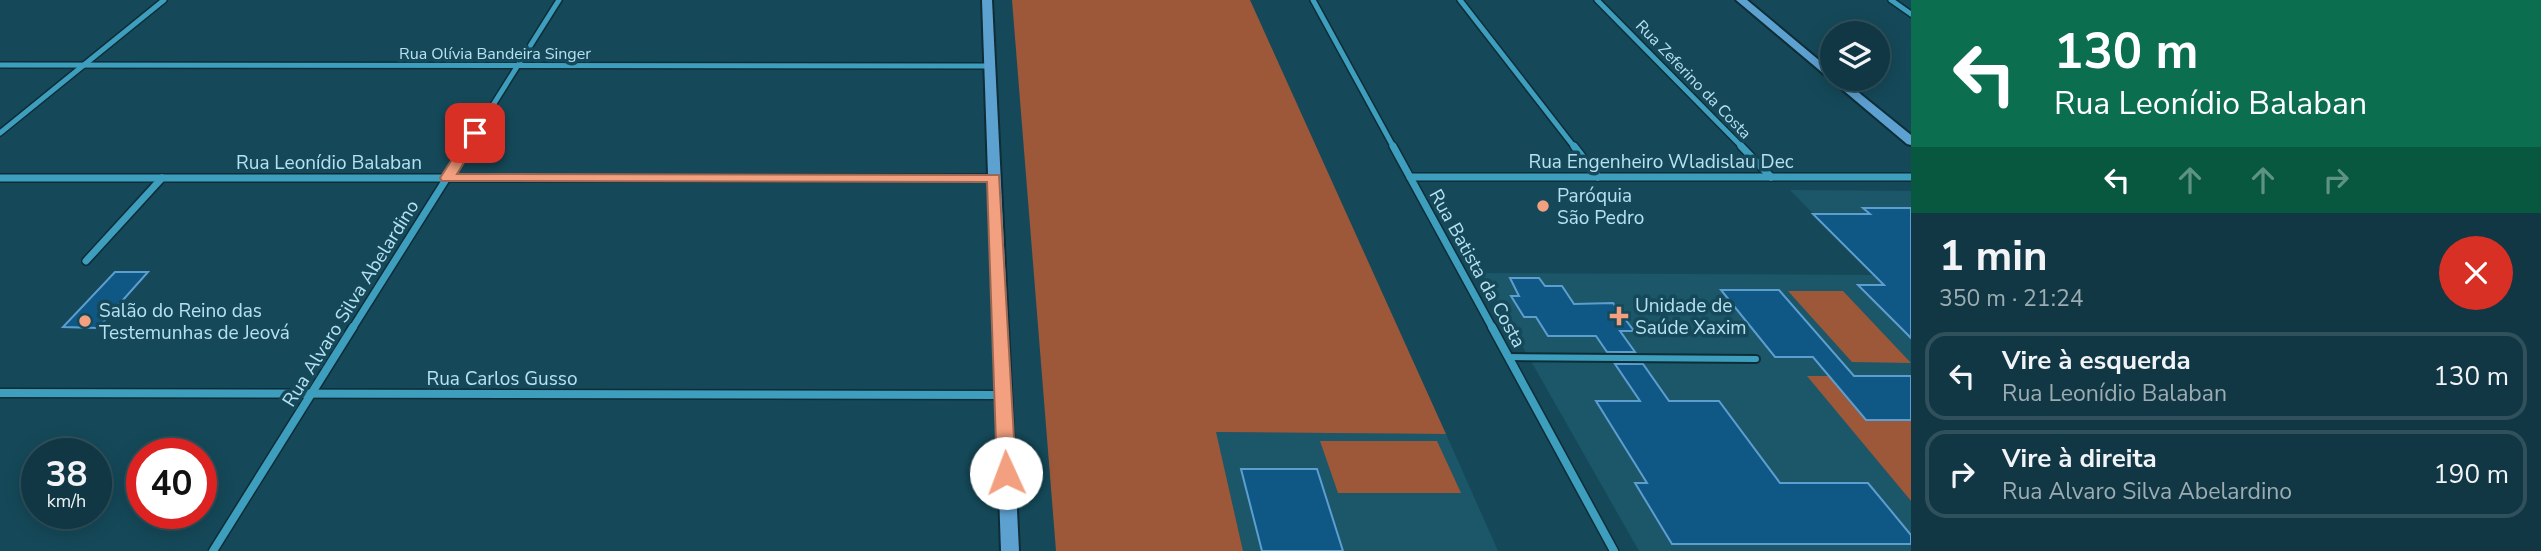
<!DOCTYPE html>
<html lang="pt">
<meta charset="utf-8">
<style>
:root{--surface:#103743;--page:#1e424e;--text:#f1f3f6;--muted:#9cacb2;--line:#30515c}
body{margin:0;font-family:"Nunito Sans",sans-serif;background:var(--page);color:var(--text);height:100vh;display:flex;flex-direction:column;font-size:26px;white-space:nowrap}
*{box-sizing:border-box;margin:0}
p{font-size:23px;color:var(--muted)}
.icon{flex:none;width:38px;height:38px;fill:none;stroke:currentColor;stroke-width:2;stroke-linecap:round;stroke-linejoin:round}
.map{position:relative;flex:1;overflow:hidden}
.sheet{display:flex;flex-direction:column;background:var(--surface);width:630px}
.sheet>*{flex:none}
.banner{background:#0b6e4f;color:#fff;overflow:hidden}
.fabs{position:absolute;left:1820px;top:21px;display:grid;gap:14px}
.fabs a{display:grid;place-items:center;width:70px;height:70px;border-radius:50%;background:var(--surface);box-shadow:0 4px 18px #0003,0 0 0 2px var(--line);font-size:35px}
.speed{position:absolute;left:21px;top:438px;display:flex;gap:14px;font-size:35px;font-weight:700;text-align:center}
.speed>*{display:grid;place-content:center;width:91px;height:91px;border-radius:50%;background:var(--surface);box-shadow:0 4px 18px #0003,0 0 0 2px var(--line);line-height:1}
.speed small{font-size:18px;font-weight:400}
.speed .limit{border:10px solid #d22;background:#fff;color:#111}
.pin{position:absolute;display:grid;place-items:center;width:60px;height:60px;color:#fff;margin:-30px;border-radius:14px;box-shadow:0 4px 10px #0006}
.me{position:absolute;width:77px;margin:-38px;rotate:358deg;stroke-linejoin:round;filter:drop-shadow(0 0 5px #0008)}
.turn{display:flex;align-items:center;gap:24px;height:147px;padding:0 28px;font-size:32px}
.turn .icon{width:91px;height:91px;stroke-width:2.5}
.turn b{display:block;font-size:49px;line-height:60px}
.lanes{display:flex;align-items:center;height:66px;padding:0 28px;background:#0003;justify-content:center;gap:35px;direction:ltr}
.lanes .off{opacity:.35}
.round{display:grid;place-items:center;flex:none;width:74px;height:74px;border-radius:37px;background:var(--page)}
.headline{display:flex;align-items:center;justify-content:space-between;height:119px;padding:0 28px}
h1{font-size:42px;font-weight:700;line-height:52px}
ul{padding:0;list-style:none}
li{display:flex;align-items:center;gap:21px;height:88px;margin:0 14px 10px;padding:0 14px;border:4px solid var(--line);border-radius:21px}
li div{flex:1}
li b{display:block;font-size:26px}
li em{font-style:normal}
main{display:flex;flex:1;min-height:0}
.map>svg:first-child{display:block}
</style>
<main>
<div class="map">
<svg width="1911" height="551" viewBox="0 0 1911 551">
<rect width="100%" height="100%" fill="#154959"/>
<g fill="#1b5769">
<polygon points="1790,190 1911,191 1911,376 1808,376 1911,501 1911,551 1639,551 1481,273 1873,275"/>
<polygon points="1215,432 1446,434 1498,551 1243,551"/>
</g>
<g fill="#9d5739">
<polygon points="1012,0 1250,0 1446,434 1216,432 1243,551 1056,551"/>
<polygon points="1788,291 1843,291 1911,363 1852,362"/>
<polygon points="1807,376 1911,376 1911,501"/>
<polygon points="1320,441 1437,441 1461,493 1338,493"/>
</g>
<g fill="#0f5886" stroke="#5d9ed0" stroke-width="2">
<polygon points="1863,208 1911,208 1911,338 1858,285 1884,285 1813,214 1870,214"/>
<polygon points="115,272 148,272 98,328 63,327"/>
<polygon points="1510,278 1539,278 1545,286 1562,286 1574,304 1613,303 1634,331 1620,331 1635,352 1607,352 1596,336 1548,336 1536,317 1524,317 1511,296 1519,296"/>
<polygon points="1721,290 1779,290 1854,376 1911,376 1911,420 1866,420 1813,357 1775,357"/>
<polygon points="1615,364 1643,364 1669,401 1719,401 1780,483 1868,483 1911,535 1911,544 1672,544 1635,483 1647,483 1596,401 1640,401"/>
<polygon points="1241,469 1317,469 1343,551 1262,551"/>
</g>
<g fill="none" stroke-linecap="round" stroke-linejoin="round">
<g stroke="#0e2d37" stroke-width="10">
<polyline id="lane" points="1508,357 1756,359"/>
</g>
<g stroke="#0e2d37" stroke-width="8">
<g id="street-far2">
<polyline points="1313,0 1394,148"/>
<polyline points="1460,0 1575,148"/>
<polyline points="1597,0 1743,148"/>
<polyline points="1891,0 1911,14"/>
<polyline points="0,65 989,66"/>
<polyline points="0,133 164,0"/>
<polyline points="466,148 559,0"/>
</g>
</g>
<g stroke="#0e2d37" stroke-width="10">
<g id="street-far1">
<polyline points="1393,146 1493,329"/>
<polyline points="1574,146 1598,177"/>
<polyline points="1741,146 1771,177"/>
<polyline points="1410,177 1911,177"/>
<polyline points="0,178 994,178"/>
<polyline points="86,261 162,178"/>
<polyline points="352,329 467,146"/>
</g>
</g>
<g stroke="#0e2d37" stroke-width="11">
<g id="street">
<polyline points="1492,327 1614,551"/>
<polyline points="0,393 1002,395"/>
<polyline points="213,551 353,327"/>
</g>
</g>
<g stroke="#0e2d37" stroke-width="4">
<g id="secondary">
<polygon points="982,0 992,0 1019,551 1001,551"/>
<polygon points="1736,0 1747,0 1832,71 1832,79 1842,79 1911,135 1911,145 1907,144"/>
</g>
</g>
<use href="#lane" stroke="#3d9ebe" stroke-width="6"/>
<use href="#street-far2" stroke="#3d9ebe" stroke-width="5"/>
<use href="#street-far1" stroke="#3d9ebe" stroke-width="7"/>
<use href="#street" stroke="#3d9ebe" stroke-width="8"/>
<use href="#secondary" fill="#5da1d1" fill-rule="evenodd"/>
</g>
<polygon fill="#f2a07f" stroke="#9d6853" stroke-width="2" points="471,130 482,133 457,174 999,175 1016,473 1013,478 999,478 997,473 987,182 442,181 440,178"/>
<g fill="#f2a07f" stroke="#154959" stroke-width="2.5">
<circle cx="1543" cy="206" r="7"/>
<path d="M1615.5 305.5h7v7h7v7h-7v7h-7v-7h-7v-7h7z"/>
<circle cx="85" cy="321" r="7"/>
</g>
<g text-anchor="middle" stroke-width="7" stroke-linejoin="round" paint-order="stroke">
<g font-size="16" fill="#b6e1f2" stroke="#154959">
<text x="495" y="59">Rua Olívia Bandeira Singer</text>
<text transform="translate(1694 79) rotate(46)" y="6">Rua Zeferino da Costa</text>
</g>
<g font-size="19" fill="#b6e1f2" stroke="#154959">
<text x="1661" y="168">Rua Engenheiro Wladislau Dec</text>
<text x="329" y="169">Rua Leonídio Balaban</text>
<text transform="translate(1478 268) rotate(61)" y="7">Rua Batista da Costa</text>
<text transform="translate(350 303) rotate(-58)" y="7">Rua Alvaro Silva Abelardino</text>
<text x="502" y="385">Rua Carlos Gusso</text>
</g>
<g font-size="19" fill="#b6e1f2" stroke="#154959" text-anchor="start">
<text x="1557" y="202">Paróquia<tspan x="1557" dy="22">São Pedro</tspan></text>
<text x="1635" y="312">Unidade de<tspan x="1635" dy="22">Saúde Xaxim</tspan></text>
<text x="99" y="317">Salão do Reino das<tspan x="99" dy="22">Testemunhas de Jeová</tspan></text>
</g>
</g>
</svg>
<div class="fabs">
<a><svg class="icon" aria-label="layers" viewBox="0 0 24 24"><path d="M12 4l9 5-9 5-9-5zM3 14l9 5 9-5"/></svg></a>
</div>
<div class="speed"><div>38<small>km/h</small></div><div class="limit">40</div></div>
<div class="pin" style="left:475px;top:133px;background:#d93025"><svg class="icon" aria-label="arrive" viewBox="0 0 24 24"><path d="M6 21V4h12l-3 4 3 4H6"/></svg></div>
<svg class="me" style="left:1006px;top:473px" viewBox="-20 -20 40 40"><circle r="19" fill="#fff"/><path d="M0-13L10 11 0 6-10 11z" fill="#f2a07f"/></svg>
</div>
<section class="sheet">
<div class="banner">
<div class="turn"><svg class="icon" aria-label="left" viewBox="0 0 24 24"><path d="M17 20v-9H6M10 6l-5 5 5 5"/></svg><div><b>130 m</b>Rua Leonídio Balaban</div></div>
<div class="lanes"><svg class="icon" aria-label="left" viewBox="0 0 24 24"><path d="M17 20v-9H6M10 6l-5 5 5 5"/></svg><svg class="icon off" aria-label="ahead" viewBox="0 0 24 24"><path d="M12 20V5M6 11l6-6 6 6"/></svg><svg class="icon off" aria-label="ahead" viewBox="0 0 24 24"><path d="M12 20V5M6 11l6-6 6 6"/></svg><svg class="icon off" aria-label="right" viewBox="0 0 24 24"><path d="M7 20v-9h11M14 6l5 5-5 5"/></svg></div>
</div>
<div class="headline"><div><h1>1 min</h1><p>350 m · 21:24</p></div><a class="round" style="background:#d93025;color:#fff"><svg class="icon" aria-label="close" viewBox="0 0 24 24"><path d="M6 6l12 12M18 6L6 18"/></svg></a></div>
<ul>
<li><svg class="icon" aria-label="left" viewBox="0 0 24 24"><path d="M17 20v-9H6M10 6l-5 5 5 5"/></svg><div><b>Vire à esquerda</b><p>Rua Leonídio Balaban</p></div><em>130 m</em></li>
<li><svg class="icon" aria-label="right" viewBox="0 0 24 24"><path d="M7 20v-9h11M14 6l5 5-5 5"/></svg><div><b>Vire à direita</b><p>Rua Alvaro Silva Abelardino</p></div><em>190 m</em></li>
</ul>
</section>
</main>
